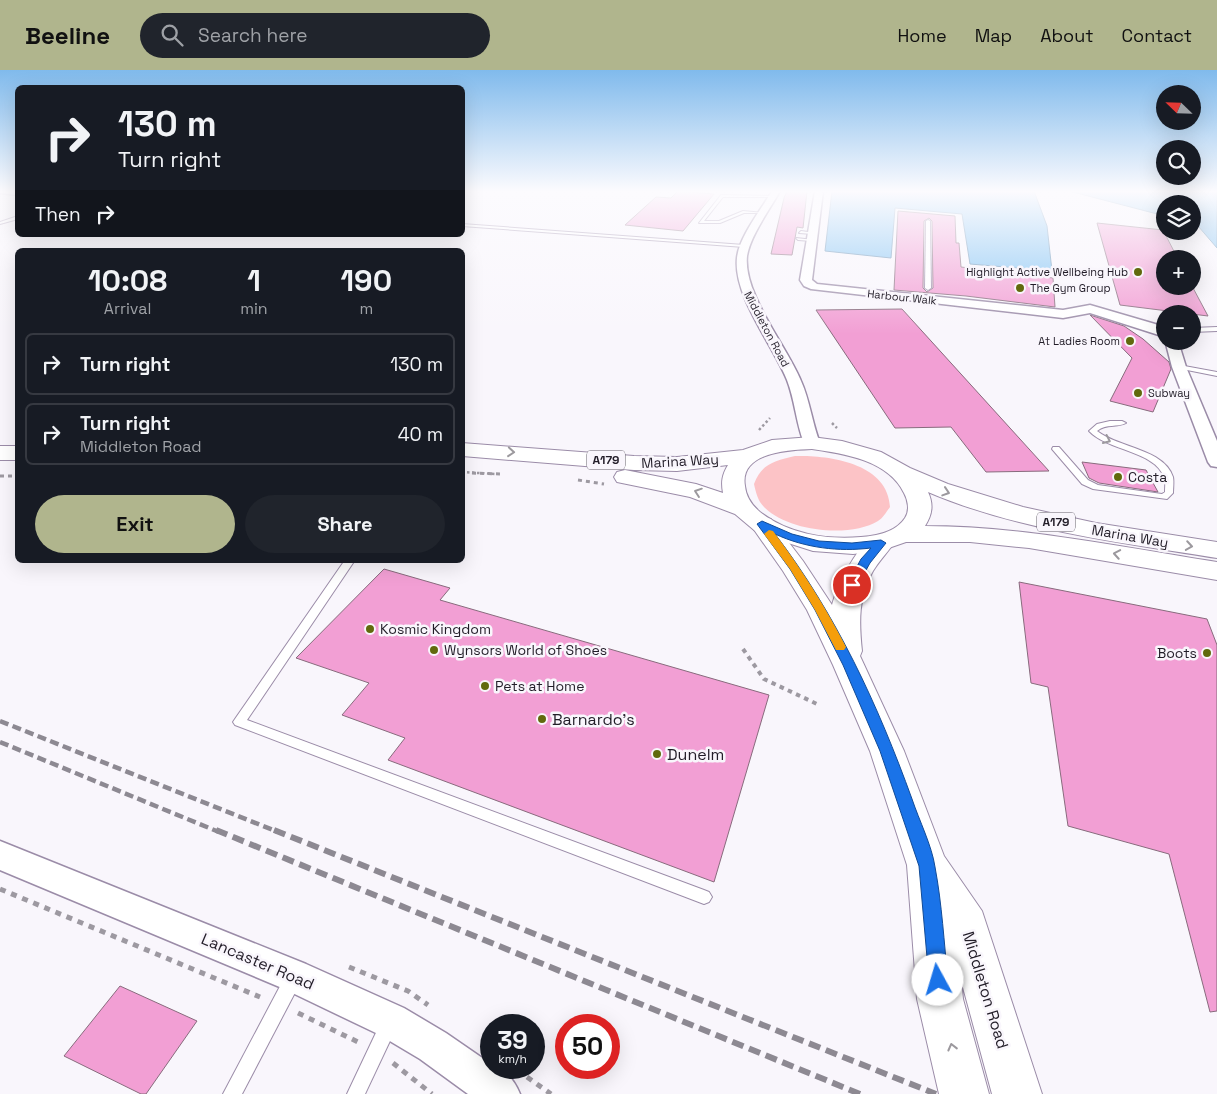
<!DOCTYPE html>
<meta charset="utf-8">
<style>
:root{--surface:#171b24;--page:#20242c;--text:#f1f3f6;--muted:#9ea1a6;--line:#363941;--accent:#b0b58d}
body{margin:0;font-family:"Space Grotesk",sans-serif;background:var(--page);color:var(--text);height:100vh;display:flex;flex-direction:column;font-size:19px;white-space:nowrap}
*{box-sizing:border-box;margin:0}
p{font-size:16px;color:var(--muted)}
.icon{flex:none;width:28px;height:28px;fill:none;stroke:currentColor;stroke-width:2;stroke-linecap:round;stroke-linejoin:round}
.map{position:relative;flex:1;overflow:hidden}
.side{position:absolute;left:15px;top:178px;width:450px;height:315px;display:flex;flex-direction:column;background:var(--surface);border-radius:8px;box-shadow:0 5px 20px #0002}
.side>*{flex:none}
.hud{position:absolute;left:15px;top:15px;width:450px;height:152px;border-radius:8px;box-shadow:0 5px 20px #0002;background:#171b24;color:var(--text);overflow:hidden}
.needle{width:32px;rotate:293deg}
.fabs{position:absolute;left:1156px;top:15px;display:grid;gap:10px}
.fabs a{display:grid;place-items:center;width:45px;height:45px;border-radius:50%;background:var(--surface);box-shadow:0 5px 20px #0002;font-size:25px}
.speed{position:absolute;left:480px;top:944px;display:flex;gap:10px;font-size:25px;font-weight:700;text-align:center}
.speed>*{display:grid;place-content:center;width:65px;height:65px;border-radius:50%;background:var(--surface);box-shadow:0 5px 20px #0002;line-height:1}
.speed small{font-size:12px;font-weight:400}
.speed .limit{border:8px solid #d22;background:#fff;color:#111}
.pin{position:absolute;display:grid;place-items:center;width:42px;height:42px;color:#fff;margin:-21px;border:2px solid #fff;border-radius:50%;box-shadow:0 1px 5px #0007}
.me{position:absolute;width:55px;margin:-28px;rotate:354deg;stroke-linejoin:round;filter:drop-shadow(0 0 4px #0008)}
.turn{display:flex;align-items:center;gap:18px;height:105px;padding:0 20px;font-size:22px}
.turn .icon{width:65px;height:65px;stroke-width:2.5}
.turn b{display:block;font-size:35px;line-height:42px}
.then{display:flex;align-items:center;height:48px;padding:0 20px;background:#0003;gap:10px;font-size:19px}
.eta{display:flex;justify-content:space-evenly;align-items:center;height:85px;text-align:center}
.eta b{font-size:30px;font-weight:800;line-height:35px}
.primary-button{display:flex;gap:10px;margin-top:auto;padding:10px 20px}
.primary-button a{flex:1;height:58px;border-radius:30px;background:var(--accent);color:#111;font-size:20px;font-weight:800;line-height:58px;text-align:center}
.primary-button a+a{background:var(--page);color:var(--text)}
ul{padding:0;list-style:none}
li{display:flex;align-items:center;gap:15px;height:62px;margin:0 10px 8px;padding:0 10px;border:2px solid var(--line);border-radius:8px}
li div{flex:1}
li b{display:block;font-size:19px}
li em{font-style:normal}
header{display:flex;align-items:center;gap:30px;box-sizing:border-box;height:70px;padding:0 25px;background:var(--accent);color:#111}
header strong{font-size:24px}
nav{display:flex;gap:28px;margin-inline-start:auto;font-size:18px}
.search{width:350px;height:45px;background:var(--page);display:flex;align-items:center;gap:12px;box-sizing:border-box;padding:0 18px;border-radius:28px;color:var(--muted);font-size:19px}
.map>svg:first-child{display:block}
</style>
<header>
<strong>Beeline</strong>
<div class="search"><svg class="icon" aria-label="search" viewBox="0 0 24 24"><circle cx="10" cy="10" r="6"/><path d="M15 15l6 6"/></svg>Search here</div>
<nav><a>Home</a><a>Map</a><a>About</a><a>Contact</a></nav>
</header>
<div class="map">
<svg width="1217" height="1024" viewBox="0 0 1217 1024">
<rect width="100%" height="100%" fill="#f9f6fc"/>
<path fill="#fcc3c6" d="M795,386C829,385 888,393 890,437C887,441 883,448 878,451C849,469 780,461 760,432C757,427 755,419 754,414C762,393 775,391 795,386Z"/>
<g fill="#84c4f3" stroke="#6792b6">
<polygon points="832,121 1034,121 1047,156 1052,201 970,194 962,144 895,138 891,188 825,181"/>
<polygon points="1069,121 1217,121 1217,178 1198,156 1193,154 1192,134 1165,134 1165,146"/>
</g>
<g fill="#f29fd4" stroke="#886b7d" fill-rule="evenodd">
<polygon points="678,121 714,124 683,161 625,155 656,127 671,128"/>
<polygon points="787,121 807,121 803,158 797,157 792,185 771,184 784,128"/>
<path d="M898,141L955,146L956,173H959L961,197L1053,208L1055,237L966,226L894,220ZM929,148L932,151L933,218L927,222L923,218L924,151Z"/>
<polygon points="1097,153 1163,160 1178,189 1165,189 1165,216 1192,216 1208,246 1120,235"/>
<polygon points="902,239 1049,401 986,402 951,357 895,358 816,240"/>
<polygon points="1090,245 1124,256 1143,269 1169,292 1171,299 1153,342 1110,331 1132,288"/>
<polygon points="1082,392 1146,400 1158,422 1099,413 1089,408"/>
<polygon points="384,499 450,518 440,530 769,625 714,812 388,690 405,668 342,645 369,613 296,588"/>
<polygon points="1019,512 1207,549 1217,575 1217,941 1210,942 1169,784 1068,756 1048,617 1031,613"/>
<polygon points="120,916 197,951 146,1024 141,1024 64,986"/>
</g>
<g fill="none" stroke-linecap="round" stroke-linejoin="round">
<g stroke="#9b8ca8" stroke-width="2">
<g id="lane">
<polygon points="721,125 772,126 774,127 723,127 704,151 719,151 743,141 765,143 744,143 720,153 699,153"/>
<polygon points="18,146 18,149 0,154 0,152"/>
<polygon points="928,150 930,151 931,218 928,220 925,218 926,151"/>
<polygon points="462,154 744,175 746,176 744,177 462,156"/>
<polygon points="801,161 815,163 813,164 799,163"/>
<polygon points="796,168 814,170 812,171 798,170"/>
<polygon points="1217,257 1217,261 1192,262 1192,258"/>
<polygon points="1179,295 1217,302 1217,306 1177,298 1176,297"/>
<path d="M1110,351H1122L1126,353C1117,358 1107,353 1097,361C1119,378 1164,379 1173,407C1174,412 1173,418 1173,423L1167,429L1093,419L1082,414L1052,379L1053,377H1059L1088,410L1098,415L1162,424L1165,422C1165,417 1166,411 1164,407C1155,381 1108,381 1089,361L1097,354Z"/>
<polygon points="345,490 355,490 247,650 704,820 709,822 712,827 709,832 704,834 235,655 233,652 235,649"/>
<polygon points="293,901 299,903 301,909 299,915 242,1024 223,1024 287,903"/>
<polygon points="388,947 394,950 397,956 365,1024 347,1024 382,950"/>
</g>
</g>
<g stroke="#9b8ca8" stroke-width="3">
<g id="street">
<polygon points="0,121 18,121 18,125 0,123"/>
<path d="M772,121H780C770,139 750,166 747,186C743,224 786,275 801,311C810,331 812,353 820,373L818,377H806L804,373C796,353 795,330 787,310C773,275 733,226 737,188C739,167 761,140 772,121Z"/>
<polygon points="815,121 823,121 812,210 817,214 1063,240 1090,235 1155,254 1165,258 1165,267 1090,243 1063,248 811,219 804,216 800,210"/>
<polygon points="1165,270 1178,271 1186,297 1217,371 1217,397 1211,396 1208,392 1172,297"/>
<path d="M0,771L306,894L404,938L446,963L491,994V998C506,998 515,1012 520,1024H468L420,989L378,964L282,918L0,800Z"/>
</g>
</g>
<g stroke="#9b8ca8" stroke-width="2">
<path id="secondary" d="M762,447L771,449L803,491L832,535C837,516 855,480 871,468C877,464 884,466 890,467L894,473C887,483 879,491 873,501C858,526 859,553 862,581L860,586L904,681L944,786L982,841L1042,1024H992L961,910L963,929L989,1024H939L917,929L907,795L870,681L833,595L807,540L783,501L750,454L753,449Z"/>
</g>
<g stroke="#9b8ca8" stroke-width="2">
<g id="highway">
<path d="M812,367L842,371L881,382L910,398L948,414L1023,437L1096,453L1217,472V488C1122,473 1017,460 928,422C934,435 932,445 925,456C1023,456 1120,477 1217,492V510L1029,478L970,472H906L880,481L853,484L813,481L766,466L754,460L735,444L690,427L617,412L614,407L617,402L625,400L696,414L723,423C721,412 722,405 728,395L677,401L634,400L462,386V373L634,386L677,387L743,380L772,370ZM812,379C845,384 888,390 904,423C908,430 910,441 905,448C896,462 876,466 861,467C826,470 788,464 760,442C752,435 746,427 745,416C739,382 789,380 812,379Z"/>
<rect x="0" y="376" width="18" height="14"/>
</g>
</g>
<polyline stroke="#9d99a1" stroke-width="1" stroke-dasharray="2 2" stroke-linecap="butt" points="915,121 939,122"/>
<g stroke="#9d99a1" stroke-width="2.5" stroke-dasharray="2.5 2.5" stroke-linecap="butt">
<polyline points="832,353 837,358"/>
<polyline points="759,360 770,348"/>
<polyline points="462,402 496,404"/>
</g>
<g stroke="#9d99a1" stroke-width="3" stroke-dasharray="4 4" stroke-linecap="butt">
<polyline points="472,403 500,404"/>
<polyline points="0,406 18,406"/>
<polyline points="578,410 604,414"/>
</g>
<polyline stroke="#9d99a1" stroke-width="4" stroke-dasharray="4.5 4.5" stroke-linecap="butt" points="743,579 764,609 817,634"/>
<g stroke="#9d99a1" stroke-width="5" stroke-dasharray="6 6" stroke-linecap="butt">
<polyline points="0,819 260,927"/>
<polyline points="349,897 408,921 428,935"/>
<polyline points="298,943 358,972"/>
<polyline points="393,993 432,1024"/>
<polyline points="527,1007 551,1024"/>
</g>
<use href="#lane" fill="#fff" fill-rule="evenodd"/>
<use href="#street" fill="#fff" fill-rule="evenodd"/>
<use href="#secondary" fill="#fff" fill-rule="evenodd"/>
<use href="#highway" fill="#fff" fill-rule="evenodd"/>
<g stroke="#8d8992" stroke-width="4.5" stroke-dasharray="9 4.5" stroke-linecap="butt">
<polyline points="0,651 278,762"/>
<polyline points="0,672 219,762"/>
</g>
<g stroke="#8d8992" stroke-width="6" stroke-dasharray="12 6" stroke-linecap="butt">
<polyline points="216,760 860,1024"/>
<polyline points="274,760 936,1024"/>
</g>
</g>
<defs><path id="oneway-chevron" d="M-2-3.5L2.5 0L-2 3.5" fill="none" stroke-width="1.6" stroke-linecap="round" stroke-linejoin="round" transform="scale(1.25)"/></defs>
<g stroke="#9c999e">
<use href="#oneway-chevron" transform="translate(1107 370) rotate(25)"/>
<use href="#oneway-chevron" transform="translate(511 382) rotate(5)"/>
<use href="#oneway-chevron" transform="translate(698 422) rotate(-161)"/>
<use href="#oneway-chevron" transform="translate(946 422) rotate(18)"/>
<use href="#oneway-chevron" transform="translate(1189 476) rotate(9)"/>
<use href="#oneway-chevron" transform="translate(1117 484) rotate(-170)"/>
<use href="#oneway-chevron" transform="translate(952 977) rotate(-104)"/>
</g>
<linearGradient id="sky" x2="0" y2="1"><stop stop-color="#80baec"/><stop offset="0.46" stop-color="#fcfbfe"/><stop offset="1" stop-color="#fcfbfe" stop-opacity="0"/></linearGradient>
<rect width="1217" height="264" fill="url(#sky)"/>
<path fill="#1a73e8" stroke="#114b97" d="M762,451L792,464L819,471L852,473L881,470L886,473L870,493L856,518L852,519L847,515L861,489L871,478C839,482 805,478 775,464C836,544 878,635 912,729C919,750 932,776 935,797C942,834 944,873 948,910L945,917L938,920L932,917L929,910L919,796L880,681L843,595L815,540L790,499L757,454Z"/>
<path fill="#f59e0b" d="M769,460L773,461C801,498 825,536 846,577L844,580H836L815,540L790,499L764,464Z"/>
<g fill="#61690d" stroke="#f9f6fc" stroke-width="2">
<circle cx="1138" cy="202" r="5"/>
<circle cx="1020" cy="218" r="5"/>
<circle cx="1130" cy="271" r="5"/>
<circle cx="1138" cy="323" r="5"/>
<circle cx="1118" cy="407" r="5"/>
<circle cx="370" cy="559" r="5"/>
<circle cx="434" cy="580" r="5"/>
<circle cx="1207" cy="583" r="5"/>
<circle cx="485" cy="616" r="5"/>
<circle cx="542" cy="649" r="5"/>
<circle cx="657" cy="684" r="5"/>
</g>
<g text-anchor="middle" stroke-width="5" stroke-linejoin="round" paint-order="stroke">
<g font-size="11" fill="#221d28" stroke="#f9f6fc" text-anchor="end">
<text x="1128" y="206">Highlight Active Wellbeing Hub</text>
<text x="1030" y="222" text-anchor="start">The Gym Group</text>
<text x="1120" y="275">At Ladies Room</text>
<text x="1148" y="327" text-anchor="start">Subway</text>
</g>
<g font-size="11" fill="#221d28" stroke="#f9f6fc">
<text transform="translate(902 227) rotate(6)" y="4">Harbour Walk</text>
<text transform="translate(767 259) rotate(62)" y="4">Middleton Road</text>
</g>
<g fill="#f9f6fc" stroke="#625e68" stroke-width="1">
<rect x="587" y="380.5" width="38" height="19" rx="4"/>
<rect x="1037" y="442.5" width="38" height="19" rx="4"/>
</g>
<g font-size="12" font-weight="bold" fill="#221d28">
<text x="606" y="394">A179</text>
<text x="1056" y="456">A179</text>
</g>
<g font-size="14" fill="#221d28" stroke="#f9f6fc">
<text transform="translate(680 391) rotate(-3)" y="5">Marina Way</text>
<text transform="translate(1130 466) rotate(10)" y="5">Marina Way</text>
</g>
<g font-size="14" fill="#221d28" stroke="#f9f6fc" text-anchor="start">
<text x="1128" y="412">Costa</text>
<text x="380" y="564">Kosmic Kingdom</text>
<text x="444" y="585">Wynsors World of Shoes</text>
<text x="1197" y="588" text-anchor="end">Boots</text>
<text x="495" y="621">Pets at Home</text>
</g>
<g font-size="16" fill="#221d28" stroke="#f9f6fc" text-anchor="start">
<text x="552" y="655">Barnardo's</text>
<text x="667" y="690">Dunelm</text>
</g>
<g font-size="16" fill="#221d28" stroke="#f9f6fc">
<text transform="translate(258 891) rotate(23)" y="6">Lancaster Road</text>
<text transform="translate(986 920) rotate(73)" y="6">Middleton Road</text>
</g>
</g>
</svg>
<div class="fabs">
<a><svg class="needle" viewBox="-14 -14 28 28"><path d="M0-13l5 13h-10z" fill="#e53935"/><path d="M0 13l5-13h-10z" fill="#9ea1a6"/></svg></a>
<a><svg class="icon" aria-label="search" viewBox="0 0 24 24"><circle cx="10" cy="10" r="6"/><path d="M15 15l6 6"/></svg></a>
<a><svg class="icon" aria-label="layers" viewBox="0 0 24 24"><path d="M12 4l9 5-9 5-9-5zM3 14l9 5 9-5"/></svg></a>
<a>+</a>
<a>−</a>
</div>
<div class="speed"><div>39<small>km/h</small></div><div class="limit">50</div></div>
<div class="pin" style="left:852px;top:515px;background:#d93025"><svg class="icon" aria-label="arrive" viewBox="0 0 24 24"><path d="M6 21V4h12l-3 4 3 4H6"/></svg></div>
<svg class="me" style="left:938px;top:910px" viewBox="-20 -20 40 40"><circle r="19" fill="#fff"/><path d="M0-13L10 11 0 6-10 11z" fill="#1a73e8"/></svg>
<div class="hud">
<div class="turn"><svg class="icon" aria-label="right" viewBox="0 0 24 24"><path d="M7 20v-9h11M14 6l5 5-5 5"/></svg><div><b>130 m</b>Turn right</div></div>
<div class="then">Then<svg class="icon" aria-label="right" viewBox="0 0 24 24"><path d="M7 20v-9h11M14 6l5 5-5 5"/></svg></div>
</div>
<section class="side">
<div class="eta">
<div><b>10:08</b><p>Arrival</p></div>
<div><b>1</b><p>min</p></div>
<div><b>190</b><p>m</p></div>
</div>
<ul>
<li><svg class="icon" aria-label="right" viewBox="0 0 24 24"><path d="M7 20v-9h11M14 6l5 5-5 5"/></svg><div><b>Turn right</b></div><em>130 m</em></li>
<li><svg class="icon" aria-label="right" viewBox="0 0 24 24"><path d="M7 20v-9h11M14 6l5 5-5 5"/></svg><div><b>Turn right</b><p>Middleton Road</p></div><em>40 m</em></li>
</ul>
<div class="primary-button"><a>Exit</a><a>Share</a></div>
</section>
</div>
